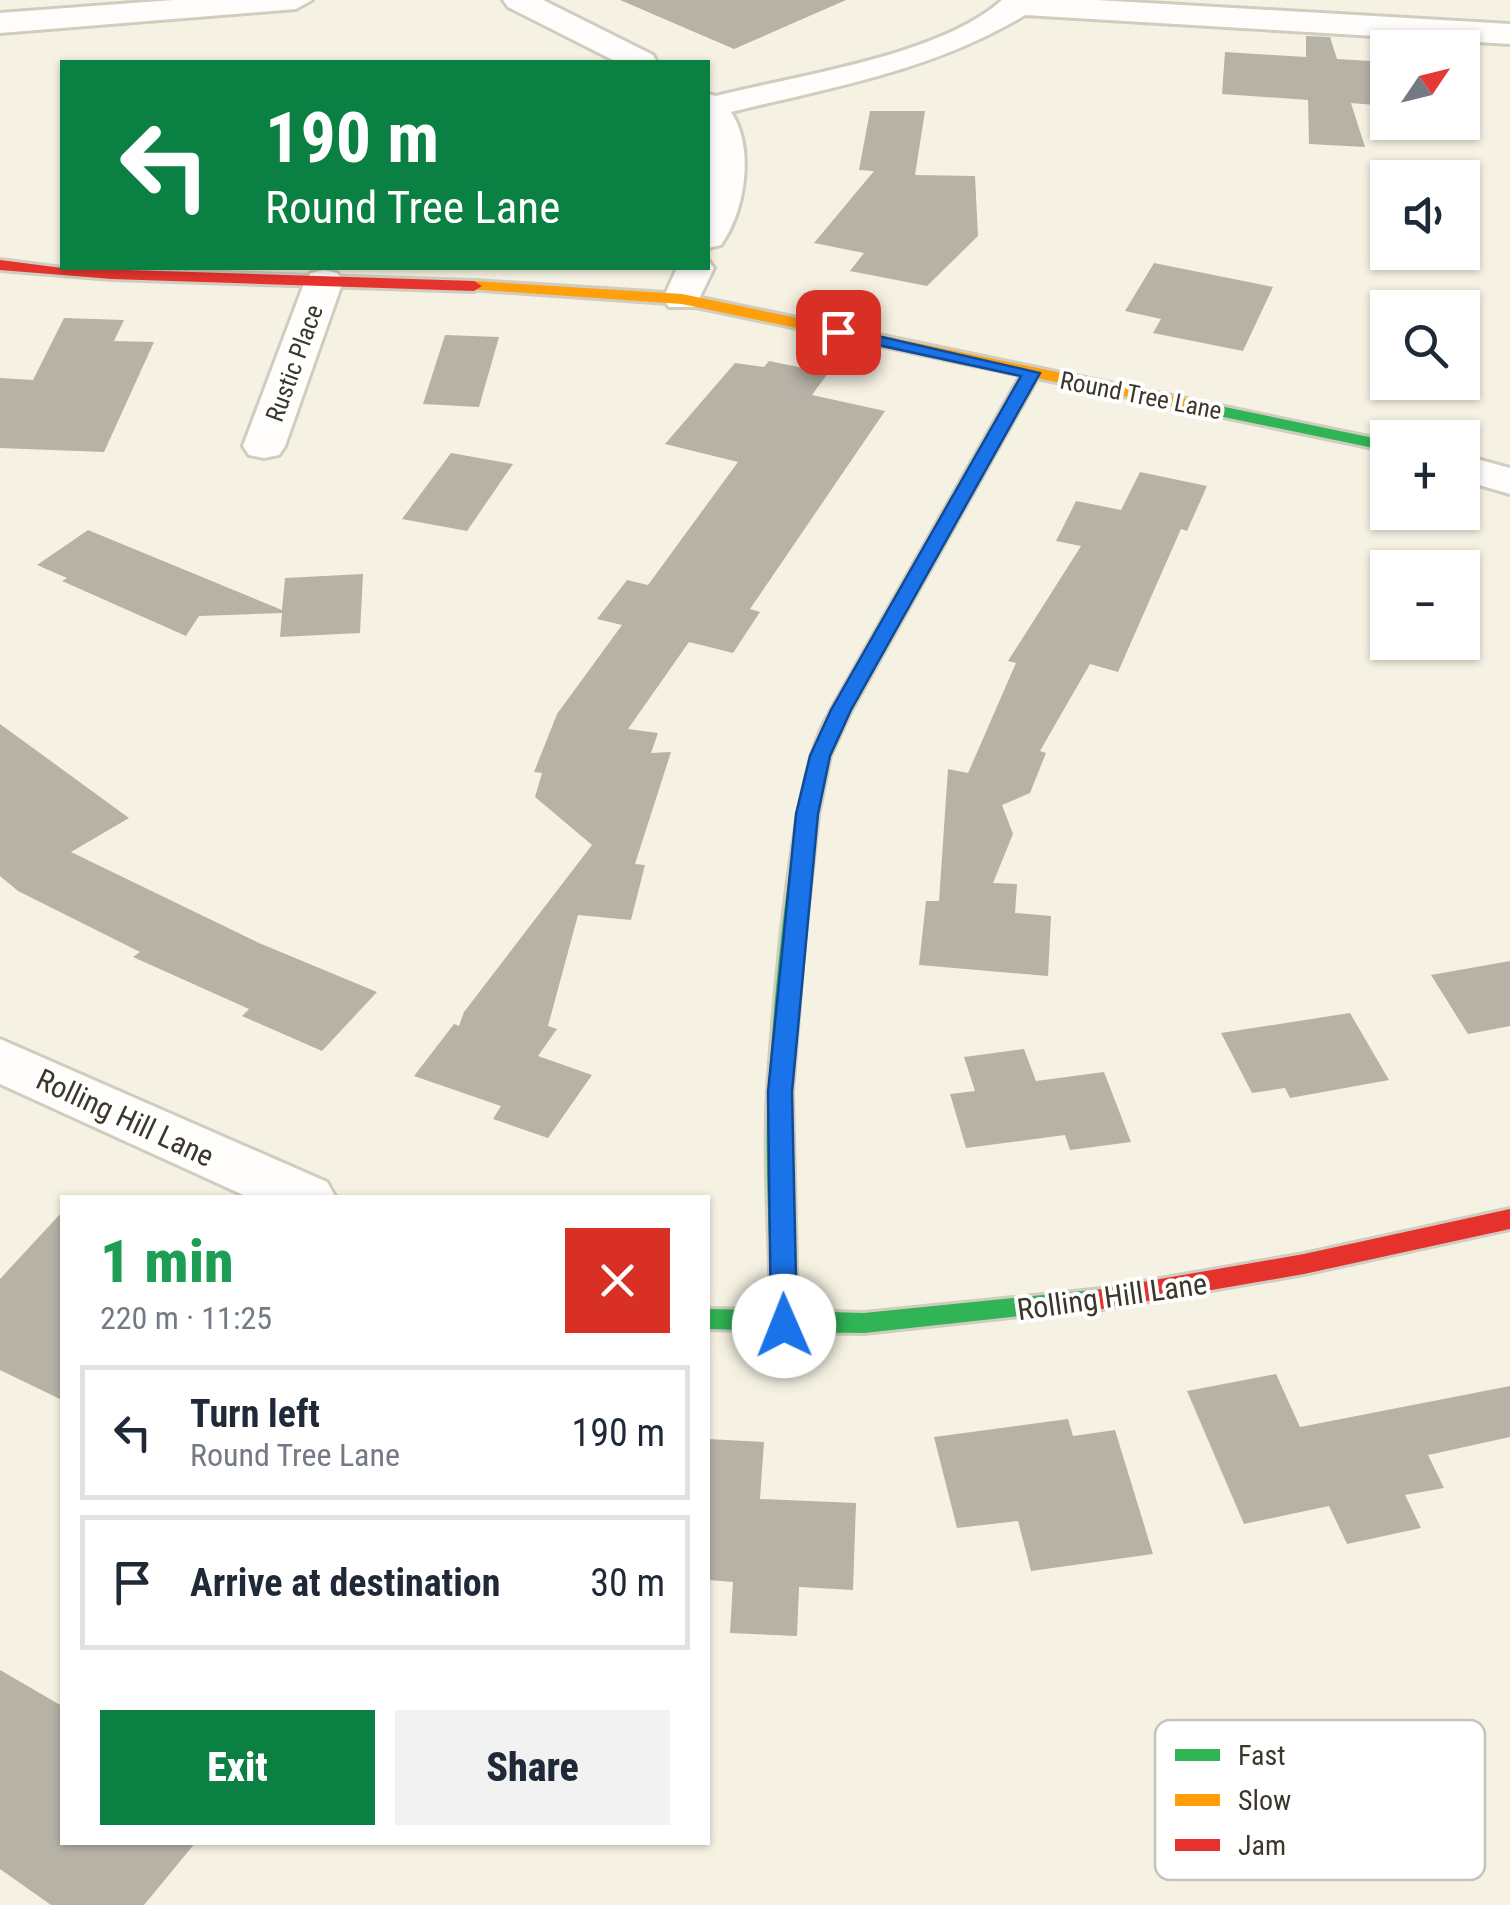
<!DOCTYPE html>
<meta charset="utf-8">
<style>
:root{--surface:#fff;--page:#f2f2f3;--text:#1f2937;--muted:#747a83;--line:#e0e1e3;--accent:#0b8043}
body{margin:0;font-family:"Roboto Condensed",sans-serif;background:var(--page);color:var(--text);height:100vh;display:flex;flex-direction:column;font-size:38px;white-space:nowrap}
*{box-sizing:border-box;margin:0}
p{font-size:32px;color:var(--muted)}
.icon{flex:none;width:55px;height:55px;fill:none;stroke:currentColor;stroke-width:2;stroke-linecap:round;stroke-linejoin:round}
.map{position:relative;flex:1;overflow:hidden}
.sheet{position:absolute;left:60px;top:1195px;width:650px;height:650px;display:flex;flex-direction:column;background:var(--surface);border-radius:0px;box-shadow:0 2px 8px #0004}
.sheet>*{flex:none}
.hud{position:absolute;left:60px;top:60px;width:650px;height:210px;border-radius:0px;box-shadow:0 2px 8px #0004;background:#0b8043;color:#fff;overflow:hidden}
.needle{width:65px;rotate:55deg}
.controls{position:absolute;left:1370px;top:30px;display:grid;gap:20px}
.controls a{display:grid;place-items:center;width:110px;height:110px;border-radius:0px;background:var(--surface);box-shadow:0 2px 8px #0004;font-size:50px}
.pin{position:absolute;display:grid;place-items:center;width:85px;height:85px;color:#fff;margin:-42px;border-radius:20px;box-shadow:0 5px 15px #0006}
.me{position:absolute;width:110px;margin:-55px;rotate:359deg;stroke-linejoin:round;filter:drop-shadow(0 0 8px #0008)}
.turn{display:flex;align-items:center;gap:35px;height:210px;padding:0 40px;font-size:45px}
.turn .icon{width:130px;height:130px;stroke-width:2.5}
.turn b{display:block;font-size:70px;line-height:85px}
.round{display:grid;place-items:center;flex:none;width:105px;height:105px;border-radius:0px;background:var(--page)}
.headline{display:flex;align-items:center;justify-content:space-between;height:170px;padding:0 40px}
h1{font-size:60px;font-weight:800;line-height:75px;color:#1e9e55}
.primary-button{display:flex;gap:20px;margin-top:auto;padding:20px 40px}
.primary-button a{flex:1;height:115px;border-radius:0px;background:var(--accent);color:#fff;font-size:40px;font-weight:800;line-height:115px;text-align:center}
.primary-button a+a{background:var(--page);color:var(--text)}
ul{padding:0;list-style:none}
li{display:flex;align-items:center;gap:30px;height:135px;margin:0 20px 15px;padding:0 20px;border:5px solid var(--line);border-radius:0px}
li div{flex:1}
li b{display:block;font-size:38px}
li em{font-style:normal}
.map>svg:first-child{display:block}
</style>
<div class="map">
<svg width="1510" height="1905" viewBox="0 0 1510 1905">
<rect width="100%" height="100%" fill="#f6f2e3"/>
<g fill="#b7b2a6">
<polygon points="620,0 846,0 734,49"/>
<polygon points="1306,36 1330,37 1337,59 1388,62 1388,106 1351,103 1365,147 1309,144 1308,100 1222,94 1225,52 1306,57"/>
<polygon points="870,111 925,111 915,175 975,176 978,236 927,286 850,271 864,253 814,243 874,171 859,170"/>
<polygon points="1154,263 1273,287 1243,351 1153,333 1161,319 1125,311"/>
<polygon points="64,318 124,320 114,341 154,342 104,452 0,448 0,378 33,380"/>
<polygon points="445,335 499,337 479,407 423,404"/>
<polygon points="769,361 828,373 812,395 885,411 750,609 760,612 733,653 689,642 628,729 658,733 651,753 671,752 635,864 645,865 631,920 578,915 548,1026 557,1029 538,1056 592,1075 548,1138 493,1119 501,1106 414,1076 454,1024 459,1026 464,1012 592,845 535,797 542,773 534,772 557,714 622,625 597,619 627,580 648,585 738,462 665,444 735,363 764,367"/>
<polygon points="451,453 513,464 467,531 402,519"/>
<polygon points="1140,472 1207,486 1187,531 1181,529 1118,672 1090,664 1040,751 1046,753 1030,793 1002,805 1013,834 993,883 1017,884 1015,913 1051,916 1048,976 919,965 926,901 939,901 948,769 968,773 1016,663 1008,661 1081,546 1056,541 1076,501 1121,510"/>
<polygon points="88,530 282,610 285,578 363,574 360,633 280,637 282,613 199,616 186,636 62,581 67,578 37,565"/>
<polygon points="0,724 129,818 71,852 259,943 377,992 322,1051 242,1016 249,1009 133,957 140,952 18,891 0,876"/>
<polygon points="1510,961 1510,1026 1468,1034 1431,975"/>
<polygon points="1350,1013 1389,1080 1290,1098 1285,1088 1252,1093 1221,1033"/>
<polygon points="1024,1049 1036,1081 1104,1072 1131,1142 1070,1150 1065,1135 966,1148 950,1094 975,1091 964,1057"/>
<polygon points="62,1212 62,1400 0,1370 0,1279"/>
<polygon points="1276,1374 1300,1427 1510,1386 1510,1437 1428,1455 1444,1488 1405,1495 1421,1528 1347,1544 1329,1506 1244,1524 1187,1391"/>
<polygon points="1068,1419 1073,1436 1115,1430 1153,1554 1031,1571 1018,1521 957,1528 934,1437"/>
<polygon points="708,1439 764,1442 760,1499 856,1503 853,1590 799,1587 797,1636 730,1633 733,1582 708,1580"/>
<polygon points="0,1670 62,1706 62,1842 196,1842 144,1905 51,1905 0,1869"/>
</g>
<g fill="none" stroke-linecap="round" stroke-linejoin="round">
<g stroke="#d0cdbf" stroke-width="6">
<g id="street">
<polygon points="173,0 312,0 296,9 0,33 0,13"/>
<polygon points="503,0 543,0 653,55 657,62 617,62 508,7"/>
<path d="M1002,0H1096L1510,24V44L1025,15C934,70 833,87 731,112C755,148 745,211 721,245L708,248V94L716,96C798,75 940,56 1002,0Z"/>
<polygon points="708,260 714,268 695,307 669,307 663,299 677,268 708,268"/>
<polygon points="324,270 337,273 343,281 285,446 279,455 264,458 249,455 243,446 305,281 311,273"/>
<polygon points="1462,455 1510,468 1510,494 1462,480"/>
<polygon points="0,1039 327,1182 336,1198 250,1198 0,1084"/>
</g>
</g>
<g stroke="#d0cdbf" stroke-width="6">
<g id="fast">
<polygon points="1215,405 1388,441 1388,451 1209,414 1209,406"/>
<path d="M840,706L850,712L830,756L818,815L804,941L792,1092L797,1311L864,1313L1102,1289L1111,1292L1115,1299L1111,1306L864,1333L794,1332L784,1336L774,1331L708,1329V1309L771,1310C770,1237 764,1162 768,1089C772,1035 793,719 840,706Z"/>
</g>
</g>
<g stroke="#d0cdbf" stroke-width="6">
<polygon id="slow" points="474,281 682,294 1215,405 1224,410 1215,415 1037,378 850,712 840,718 830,712 1021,375 682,304 468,289 468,283"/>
</g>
<g stroke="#d0cdbf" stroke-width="6">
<g id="jam">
<polygon points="0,260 62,268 474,281 482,286 474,291 112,279 0,270"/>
<polygon points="1510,1209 1510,1229 1304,1274 1102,1309 1093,1306 1089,1299 1093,1292 1102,1289 1304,1254"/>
</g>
</g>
<use href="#street" fill="#fefdfb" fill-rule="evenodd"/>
<use href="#fast" fill="#30b455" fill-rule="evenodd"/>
<use href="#slow" fill="#ff9f0a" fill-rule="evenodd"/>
<use href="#jam" fill="#e5322d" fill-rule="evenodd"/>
</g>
<polygon fill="#1a73e8" stroke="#114b97" stroke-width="2.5" points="838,327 1040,373 851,710 830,756 818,814 792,1092 797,1326 784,1336 771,1326 768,1092 796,814 810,756 831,710 1021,376 832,335 829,332"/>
<g text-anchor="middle" stroke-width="8" stroke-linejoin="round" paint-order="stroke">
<g font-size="25" fill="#3b372a" stroke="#fff">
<text transform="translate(294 363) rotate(-70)" y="9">Rustic Place</text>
<text transform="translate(1141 395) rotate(11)" y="9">Round Tree Lane</text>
</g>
<g font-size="30" fill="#3b372a" stroke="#fff">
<text transform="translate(125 1118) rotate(25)" y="10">Rolling Hill Lane</text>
<text transform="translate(1112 1297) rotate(-8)" y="10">Rolling Hill Lane</text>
</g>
</g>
<rect x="1155" y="1720" width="330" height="160" rx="15" fill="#fff" stroke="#c4c3bf" stroke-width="2.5"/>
<rect x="1175" y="1749" width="45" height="12" fill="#30b455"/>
<rect x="1175" y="1794" width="45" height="12" fill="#ff9f0a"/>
<rect x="1175" y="1839" width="45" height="12" fill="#e5322d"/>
<g font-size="28" fill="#3b372a">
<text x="1238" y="1765">Fast</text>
<text x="1238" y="1810">Slow</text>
<text x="1238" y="1855">Jam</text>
</g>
</svg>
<div class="controls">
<a><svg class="needle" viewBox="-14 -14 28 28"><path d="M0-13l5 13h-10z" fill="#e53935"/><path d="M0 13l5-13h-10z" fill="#747a83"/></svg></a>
<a><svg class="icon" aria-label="sound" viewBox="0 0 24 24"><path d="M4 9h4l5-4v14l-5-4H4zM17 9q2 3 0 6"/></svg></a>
<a><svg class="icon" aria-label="search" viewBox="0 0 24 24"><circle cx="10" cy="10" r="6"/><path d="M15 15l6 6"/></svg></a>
<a>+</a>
<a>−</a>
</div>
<div class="pin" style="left:838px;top:332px;background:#d93025"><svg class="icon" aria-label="arrive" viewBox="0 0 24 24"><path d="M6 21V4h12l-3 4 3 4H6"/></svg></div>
<svg class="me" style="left:784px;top:1326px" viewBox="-20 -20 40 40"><circle r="19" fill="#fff"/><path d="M0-13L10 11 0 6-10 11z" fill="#1a73e8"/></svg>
<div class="hud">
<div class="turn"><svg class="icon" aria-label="left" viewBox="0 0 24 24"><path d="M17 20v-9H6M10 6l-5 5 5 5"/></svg><div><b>190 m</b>Round Tree Lane</div></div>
</div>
<section class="sheet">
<div class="headline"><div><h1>1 min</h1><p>220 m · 11:25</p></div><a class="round" style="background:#d93025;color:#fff"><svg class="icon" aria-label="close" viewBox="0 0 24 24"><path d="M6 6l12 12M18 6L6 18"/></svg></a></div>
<ul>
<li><svg class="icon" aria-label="left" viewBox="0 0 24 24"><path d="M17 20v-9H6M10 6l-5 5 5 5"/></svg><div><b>Turn left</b><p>Round Tree Lane</p></div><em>190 m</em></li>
<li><svg class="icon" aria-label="arrive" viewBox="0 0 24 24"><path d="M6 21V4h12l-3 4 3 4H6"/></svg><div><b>Arrive at destination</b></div><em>30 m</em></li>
</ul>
<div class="primary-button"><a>Exit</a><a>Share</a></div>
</section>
</div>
